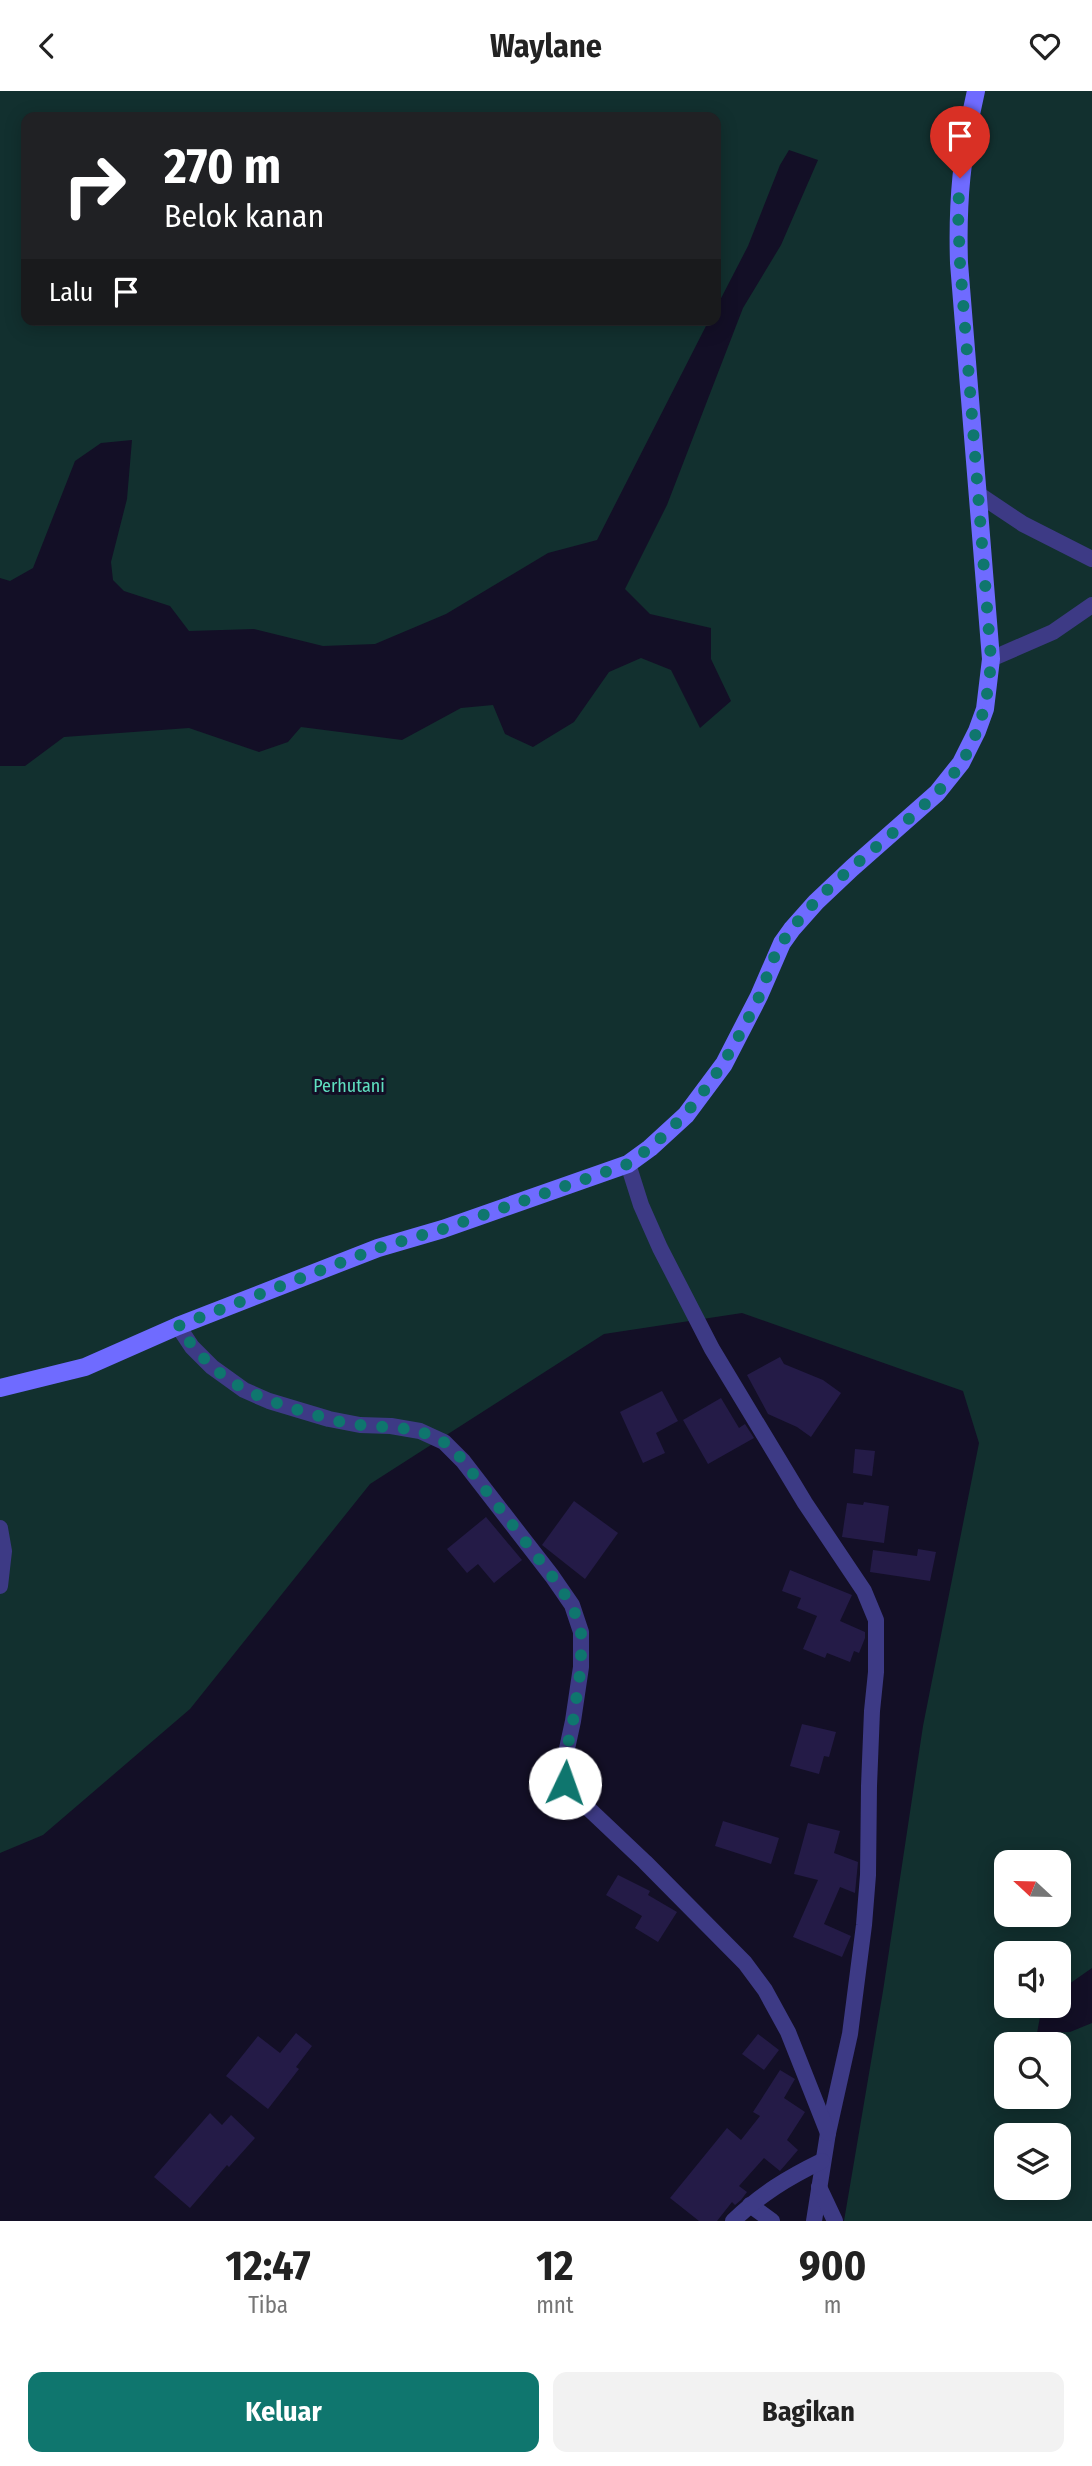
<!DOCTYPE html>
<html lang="id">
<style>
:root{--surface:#fff;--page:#f2f2f2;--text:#222;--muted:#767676;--accent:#0f766e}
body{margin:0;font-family:"Fira Sans Condensed",sans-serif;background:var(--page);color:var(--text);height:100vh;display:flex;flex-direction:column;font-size:26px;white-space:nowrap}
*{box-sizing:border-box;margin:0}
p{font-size:23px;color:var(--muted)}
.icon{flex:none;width:38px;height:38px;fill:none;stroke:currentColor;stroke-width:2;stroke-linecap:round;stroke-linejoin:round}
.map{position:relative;height:2130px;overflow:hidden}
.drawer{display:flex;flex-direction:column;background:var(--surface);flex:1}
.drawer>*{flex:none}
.top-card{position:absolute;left:21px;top:21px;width:700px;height:214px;border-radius:14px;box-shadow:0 4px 18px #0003;background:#202124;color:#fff;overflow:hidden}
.needle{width:46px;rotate:292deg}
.fabs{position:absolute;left:994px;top:1759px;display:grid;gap:14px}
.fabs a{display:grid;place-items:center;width:77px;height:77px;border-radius:14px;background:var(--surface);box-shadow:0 4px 18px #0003;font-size:35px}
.pin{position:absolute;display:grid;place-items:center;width:60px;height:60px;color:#fff;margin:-72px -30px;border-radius:50% 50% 50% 0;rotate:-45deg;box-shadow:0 0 7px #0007}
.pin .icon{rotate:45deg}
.me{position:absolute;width:77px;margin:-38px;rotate:3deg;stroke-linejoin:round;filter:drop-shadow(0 0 5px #0008)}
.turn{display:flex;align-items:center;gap:24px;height:147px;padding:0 28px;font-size:32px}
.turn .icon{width:91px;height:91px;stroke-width:2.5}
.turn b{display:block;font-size:49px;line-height:60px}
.then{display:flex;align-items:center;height:66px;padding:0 28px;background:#0003;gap:14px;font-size:26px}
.eta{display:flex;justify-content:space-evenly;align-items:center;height:119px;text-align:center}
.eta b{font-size:42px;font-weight:700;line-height:49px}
.action{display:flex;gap:14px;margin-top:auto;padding:14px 28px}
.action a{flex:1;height:80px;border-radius:14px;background:var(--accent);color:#fff;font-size:28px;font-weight:700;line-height:80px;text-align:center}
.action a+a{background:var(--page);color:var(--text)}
header{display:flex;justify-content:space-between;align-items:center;height:91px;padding:0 28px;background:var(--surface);font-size:32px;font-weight:700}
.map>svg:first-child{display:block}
</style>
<header><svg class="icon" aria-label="back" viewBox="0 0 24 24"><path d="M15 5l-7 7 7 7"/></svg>Waylane<svg class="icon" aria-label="heart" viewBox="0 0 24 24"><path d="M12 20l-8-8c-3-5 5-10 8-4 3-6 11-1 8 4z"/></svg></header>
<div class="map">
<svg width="1092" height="2130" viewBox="0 0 1092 2130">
<rect width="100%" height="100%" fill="#130f26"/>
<path fill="#12302f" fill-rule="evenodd" d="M0,0H1092V1877L1059,1900V1862H1006V1914L1042,1915L1037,1942L1070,1941L1092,1932V2130H844L883,1900L923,1635L979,1352L963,1300L742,1222L604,1243L370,1393L190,1618L43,1744L0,1762V675H25L64,646L189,637L259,661L288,651L301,636L402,649L461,617L493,614L505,643L533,656L574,631L609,581L641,567L671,579L700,637L731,610L711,568V537L650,523L625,498L667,414L743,217L781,154L818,69L789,59L780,74L748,155L716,217V26H26V229H709L597,449L548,462L446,523L375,553L323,555L254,538L189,540L170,515L124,500L113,489L111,471L127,408L132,349L101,352L75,370L33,477L10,490L0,487ZM1006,1771H1059V1824H1006ZM1006,1953H1059V2006H1006ZM1006,2044H1059V2096H1006Z"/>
<g fill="#241b47">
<polygon points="780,1266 784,1273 823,1289 841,1302 811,1346 797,1336 768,1323 747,1284"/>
<polygon points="662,1300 678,1330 656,1342 665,1362 643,1372 620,1321"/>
<polygon points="721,1307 739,1337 745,1333 754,1347 708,1373 683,1329"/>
<polygon points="855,1358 875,1360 872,1385 853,1382"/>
<polygon points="574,1410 618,1442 585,1488 542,1454"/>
<polygon points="864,1411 889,1415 884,1452 842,1446 847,1412 863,1414"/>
<polygon points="486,1426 522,1469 494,1492 478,1473 467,1482 447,1458"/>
<polygon points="918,1458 936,1461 930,1490 870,1481 873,1459 917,1465"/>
<polygon points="790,1479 852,1504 840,1530 865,1541 865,1547 859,1562 854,1560 850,1571 827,1562 825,1567 803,1558 817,1525 797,1517 801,1507 782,1500"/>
<polygon points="802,1633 836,1641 829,1666 824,1665 819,1683 790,1675"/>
<polygon points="723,1730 779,1747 771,1773 715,1755"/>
<polygon points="808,1732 840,1740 834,1762 858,1771 855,1802 840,1796 824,1833 851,1845 842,1866 793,1846 818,1789 794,1783"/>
<polygon points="618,1784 650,1800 648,1804 677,1821 658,1851 635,1837 642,1825 606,1804"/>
<polygon points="296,1942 312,1955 296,1976 299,1978 268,2018 226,1985 258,1945 280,1962"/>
<polygon points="758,1943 779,1959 764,1979 742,1963"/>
<polygon points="780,1979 795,1988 784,2007 805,2021 787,2049 798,2059 780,2080 764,2067 739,2095 747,2101 741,2109 735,2114 732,2111 717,2130 699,2130 670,2107 727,2037 741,2049 760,2025 753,2021"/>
<polygon points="210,2022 222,2034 231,2024 255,2047 229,2076 227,2074 190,2117 154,2086"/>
</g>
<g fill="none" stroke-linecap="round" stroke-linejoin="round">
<g stroke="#3d3a85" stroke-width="16">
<polyline points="978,403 1023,433 1092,468"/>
<polyline points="991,568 1053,541 1092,514"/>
<polyline points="628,1073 641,1114 660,1157 712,1258 805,1412 864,1500 876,1529 876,1581 872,1620 869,1695 868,1784 864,1834 850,1943 828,2042 814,2130"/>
<polyline points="178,1235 192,1256 212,1276 244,1299 269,1310 329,1328 360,1334 391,1335 420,1340 444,1351 463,1370 552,1485 572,1514 581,1541 581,1576 573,1630 563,1676 563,1684 570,1700 645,1771 745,1872 765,1899 788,1941 828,2042"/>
<polyline points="0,1437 4,1460 0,1495"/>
<polyline points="819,2096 835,2130"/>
<polyline points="750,2114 772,2130"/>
<path d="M733,2130C761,2103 787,2087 822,2070"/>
</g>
<path stroke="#6f6bff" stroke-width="18" d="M0,1297L85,1276L178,1235L378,1157L443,1138L628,1073L650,1057L686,1024L724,973L759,905L782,852L792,838L816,811L852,777L937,702L961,672L977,640L985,618L991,568L959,172C957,109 962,61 976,0"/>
</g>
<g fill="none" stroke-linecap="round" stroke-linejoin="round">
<path stroke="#0f766e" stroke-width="12" stroke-dasharray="0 21.6" d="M565,1692L563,1676L573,1630L581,1576V1541L577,1528L572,1514L552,1485L453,1357C421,1334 398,1338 361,1334C343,1333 325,1326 308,1322C247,1304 215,1289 178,1235L378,1157L443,1138L628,1073C691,1029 724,977 758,908C767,889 771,867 783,850C817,800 869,764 913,724C934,705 955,686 968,660C983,631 989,601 991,568L960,172L958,120L960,87"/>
</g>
<g text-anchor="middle" stroke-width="6" stroke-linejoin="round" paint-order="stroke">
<g font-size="18" fill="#5fe0c0" stroke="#130f26">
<text x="349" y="1001">Perhutani</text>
</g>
</g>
</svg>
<div class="fabs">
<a><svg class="needle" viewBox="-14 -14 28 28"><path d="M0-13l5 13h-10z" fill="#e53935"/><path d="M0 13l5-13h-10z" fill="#767676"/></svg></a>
<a><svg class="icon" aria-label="sound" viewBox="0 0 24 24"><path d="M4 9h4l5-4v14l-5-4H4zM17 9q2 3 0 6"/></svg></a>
<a><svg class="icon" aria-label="search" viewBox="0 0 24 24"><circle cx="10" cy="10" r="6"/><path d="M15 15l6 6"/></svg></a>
<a><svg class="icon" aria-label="layers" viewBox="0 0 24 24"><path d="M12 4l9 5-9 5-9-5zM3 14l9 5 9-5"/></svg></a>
</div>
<div class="pin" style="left:960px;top:87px;background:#d93025"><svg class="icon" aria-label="arrive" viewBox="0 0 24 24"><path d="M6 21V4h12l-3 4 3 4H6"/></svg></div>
<svg class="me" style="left:565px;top:1692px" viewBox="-20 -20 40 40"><circle r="19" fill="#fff"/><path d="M0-13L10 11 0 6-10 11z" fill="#0f766e"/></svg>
<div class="top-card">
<div class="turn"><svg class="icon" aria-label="right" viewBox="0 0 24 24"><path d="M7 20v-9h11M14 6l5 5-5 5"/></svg><div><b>270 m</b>Belok kanan</div></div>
<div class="then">Lalu<svg class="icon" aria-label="arrive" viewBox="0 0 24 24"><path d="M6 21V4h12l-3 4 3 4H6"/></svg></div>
</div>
</div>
<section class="drawer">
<div class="eta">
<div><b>12:47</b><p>Tiba</p></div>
<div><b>12</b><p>mnt</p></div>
<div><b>900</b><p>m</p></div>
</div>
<div class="action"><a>Keluar</a><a>Bagikan</a></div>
</section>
